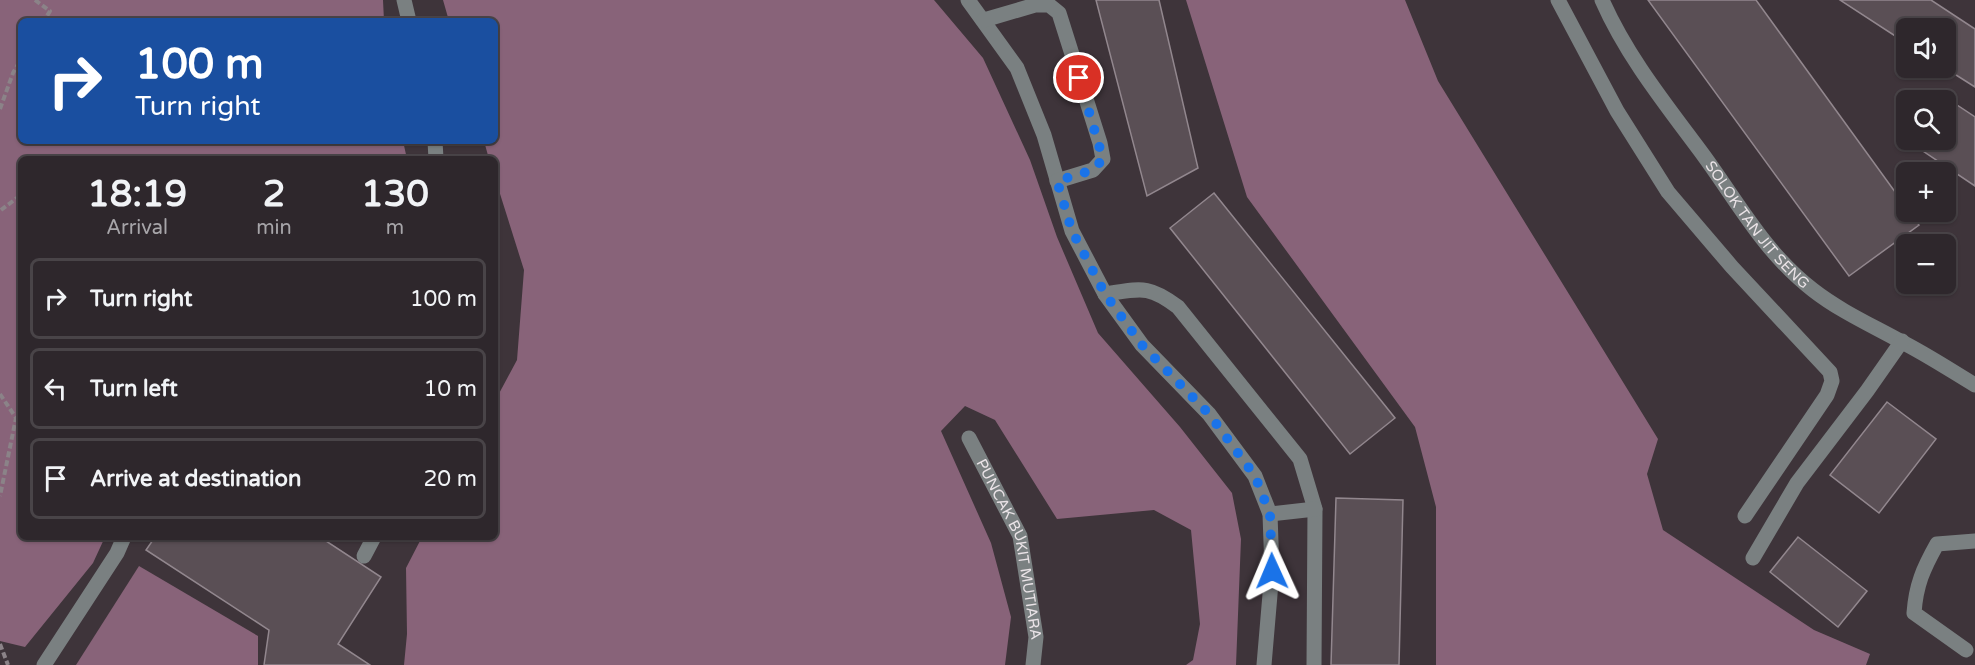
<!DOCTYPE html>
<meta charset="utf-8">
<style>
:root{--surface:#2e272c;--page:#3a3338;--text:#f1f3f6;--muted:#a7a5a9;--line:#494448}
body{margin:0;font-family:"Varela Round",sans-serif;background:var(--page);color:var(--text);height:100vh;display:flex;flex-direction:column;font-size:22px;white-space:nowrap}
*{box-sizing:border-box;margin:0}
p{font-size:20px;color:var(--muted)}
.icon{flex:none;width:33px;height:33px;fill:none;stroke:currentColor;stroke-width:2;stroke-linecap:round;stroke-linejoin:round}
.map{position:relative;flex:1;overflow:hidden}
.panel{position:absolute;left:18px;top:156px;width:480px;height:384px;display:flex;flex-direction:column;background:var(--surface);border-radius:9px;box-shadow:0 2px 4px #0004,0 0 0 2px var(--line)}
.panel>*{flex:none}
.guide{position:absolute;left:18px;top:18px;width:480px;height:126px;border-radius:9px;box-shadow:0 2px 4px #0004,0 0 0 2px var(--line);background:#1a4fa0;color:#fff;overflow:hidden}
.controls{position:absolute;left:1896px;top:18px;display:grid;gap:12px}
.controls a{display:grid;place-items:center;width:60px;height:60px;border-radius:9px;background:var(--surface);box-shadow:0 2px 4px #0004,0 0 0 2px var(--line);font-size:30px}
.pin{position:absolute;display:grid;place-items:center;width:51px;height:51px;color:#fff;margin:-26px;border:3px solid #fff;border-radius:50%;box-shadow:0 2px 6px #0007}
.me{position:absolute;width:66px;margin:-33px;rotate:359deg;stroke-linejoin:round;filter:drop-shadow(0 0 4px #0008)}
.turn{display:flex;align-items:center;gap:21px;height:126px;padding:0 18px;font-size:27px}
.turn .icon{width:78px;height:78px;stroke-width:2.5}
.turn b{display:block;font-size:42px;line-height:51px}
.eta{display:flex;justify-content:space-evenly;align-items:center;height:102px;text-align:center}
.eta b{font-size:36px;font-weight:700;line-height:42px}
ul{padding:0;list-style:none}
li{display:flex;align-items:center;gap:18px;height:81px;margin:0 12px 9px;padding:0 6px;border:3px solid var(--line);border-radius:9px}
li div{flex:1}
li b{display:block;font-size:22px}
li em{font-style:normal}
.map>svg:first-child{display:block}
</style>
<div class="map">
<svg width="1975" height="665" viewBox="0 0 1975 665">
<rect width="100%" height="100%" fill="#3e343a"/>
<g fill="#886379">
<polygon points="0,0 383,0 384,21 21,21 21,141 403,141 407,159 21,159 21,537 105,537 93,563 25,647 0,641"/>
<polygon points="443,0 934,0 983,58 1030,160 1057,237 1098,333 1180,427 1232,493 1241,539 1236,665 1186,665 1193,660 1200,624 1191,530 1154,510 1057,519 995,420 965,406 941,431 991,543 1011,617 1005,665 404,665 407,634 406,568 422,537 495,537 495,401 517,360 524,270 495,178 495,159 489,159 484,141 495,141 495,21 449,21"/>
<polygon points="1186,0 1405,0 1438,81 1658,439 1647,474 1663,530 1814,630 1870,654 1866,665 1436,665 1436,507 1415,427 1247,197"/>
<polygon points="139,566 258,636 258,665 76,665"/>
</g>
<g fill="#5a4f55" stroke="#92878e" stroke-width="1.5">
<polygon points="1096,0 1159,0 1198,168 1147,196"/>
<polygon points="1648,0 1756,0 1906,207 1906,212 1910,212 1919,225 1849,276"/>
<polygon points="1840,0 1931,0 1975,29 1975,87 1945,68 1946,28 1906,28 1906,43"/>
<polygon points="1948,99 1975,117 1975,186 1917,147 1922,140 1946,140 1946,104"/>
<polygon points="1214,193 1395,418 1350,454 1170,228"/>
<polygon points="1887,402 1936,439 1879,513 1830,475"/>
<polygon points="1336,498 1403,500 1399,665 1331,665"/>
<polygon points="155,537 320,537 381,577 338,644 370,665 264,665 269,630 146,550"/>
<polygon points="1798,537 1867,591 1838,627 1770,572"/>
</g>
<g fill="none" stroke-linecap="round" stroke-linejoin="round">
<g stroke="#8b8388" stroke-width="4" stroke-dasharray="6 3" stroke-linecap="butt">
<polyline points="35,0 50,11 44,21"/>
<polyline points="0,109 13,73 21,59"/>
<polyline points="68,159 72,156"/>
<polyline points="1,210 21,195"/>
<polyline points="0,394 16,418 0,496"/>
<polyline points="0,644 8,665"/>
</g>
<g stroke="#7a8081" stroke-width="15">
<polyline points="404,0 409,21"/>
<polyline points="968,0 1017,68 1044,135 1072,231 1105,294 1142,345 1209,414 1255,476 1270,514 1272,571 1264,665"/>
<polyline points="1558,0 1617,111 1668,192 1732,267 1830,372 1832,381 1827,395 1745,516"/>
<path id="s1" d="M1602,0C1627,57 1667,106 1704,156C1739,204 1765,253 1813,290C1840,311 1871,325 1900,341C1926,354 1950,370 1975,385"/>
<polyline points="984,20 1035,5 1049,5 1059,13 1100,143 1103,159 1093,170 1057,181"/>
<polyline points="435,141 436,159"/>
<path d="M1105,294C1140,289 1148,284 1178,307L1300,459L1315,509L1314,665"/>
<path id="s2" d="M969,438L1020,536L1036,637L1033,665"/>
<polyline points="1270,514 1315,509"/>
<polyline points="364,556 374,537"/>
<polyline points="1753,558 1797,483 1867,391 1902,341"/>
<path d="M1966,650L1914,613C1916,585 1923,569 1937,544L1975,541"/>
<polyline points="44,665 117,553 124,537"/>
</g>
</g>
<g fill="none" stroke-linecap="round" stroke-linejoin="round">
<polyline stroke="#1a73e8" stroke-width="10" stroke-dasharray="0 18" points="1079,78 1103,159 1093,170 1057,181 1072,231 1105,294 1142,345 1209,414 1255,476 1270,514 1272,571"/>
</g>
<g text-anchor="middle" stroke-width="4.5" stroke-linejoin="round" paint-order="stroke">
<g font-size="15" fill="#eae3e7" stroke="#221d20">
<text dy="5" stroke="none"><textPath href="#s1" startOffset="274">SOLOK TAN JIT SENG</textPath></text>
<text dy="5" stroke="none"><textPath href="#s2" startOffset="120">PUNCAK BUKIT MUTIARA</textPath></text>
</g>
</g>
</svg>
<div class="controls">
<a><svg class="icon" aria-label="sound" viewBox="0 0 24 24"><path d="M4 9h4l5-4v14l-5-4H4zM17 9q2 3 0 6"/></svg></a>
<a><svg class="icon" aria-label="search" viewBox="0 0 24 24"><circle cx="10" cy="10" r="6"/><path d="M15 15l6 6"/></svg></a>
<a>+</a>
<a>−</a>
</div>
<div class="pin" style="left:1079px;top:78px;background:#d93025"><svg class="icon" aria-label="arrive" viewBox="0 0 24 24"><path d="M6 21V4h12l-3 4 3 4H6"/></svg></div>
<svg class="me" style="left:1272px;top:571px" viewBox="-20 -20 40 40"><path d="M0-17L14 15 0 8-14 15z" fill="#1a73e8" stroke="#fff" stroke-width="4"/></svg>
<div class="guide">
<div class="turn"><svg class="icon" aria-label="right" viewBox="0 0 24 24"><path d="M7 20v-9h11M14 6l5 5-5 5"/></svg><div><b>100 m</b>Turn right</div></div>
</div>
<section class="panel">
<div class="eta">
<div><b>18:19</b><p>Arrival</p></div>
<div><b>2</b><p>min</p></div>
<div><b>130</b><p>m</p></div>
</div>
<ul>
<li><svg class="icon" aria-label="right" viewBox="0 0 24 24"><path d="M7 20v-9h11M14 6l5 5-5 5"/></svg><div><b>Turn right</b></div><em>100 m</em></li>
<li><svg class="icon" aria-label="left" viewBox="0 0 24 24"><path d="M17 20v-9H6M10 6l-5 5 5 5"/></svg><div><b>Turn left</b></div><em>10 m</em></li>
<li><svg class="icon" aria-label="arrive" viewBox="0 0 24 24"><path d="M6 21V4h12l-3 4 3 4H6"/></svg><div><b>Arrive at destination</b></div><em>20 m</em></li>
</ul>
</section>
</div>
